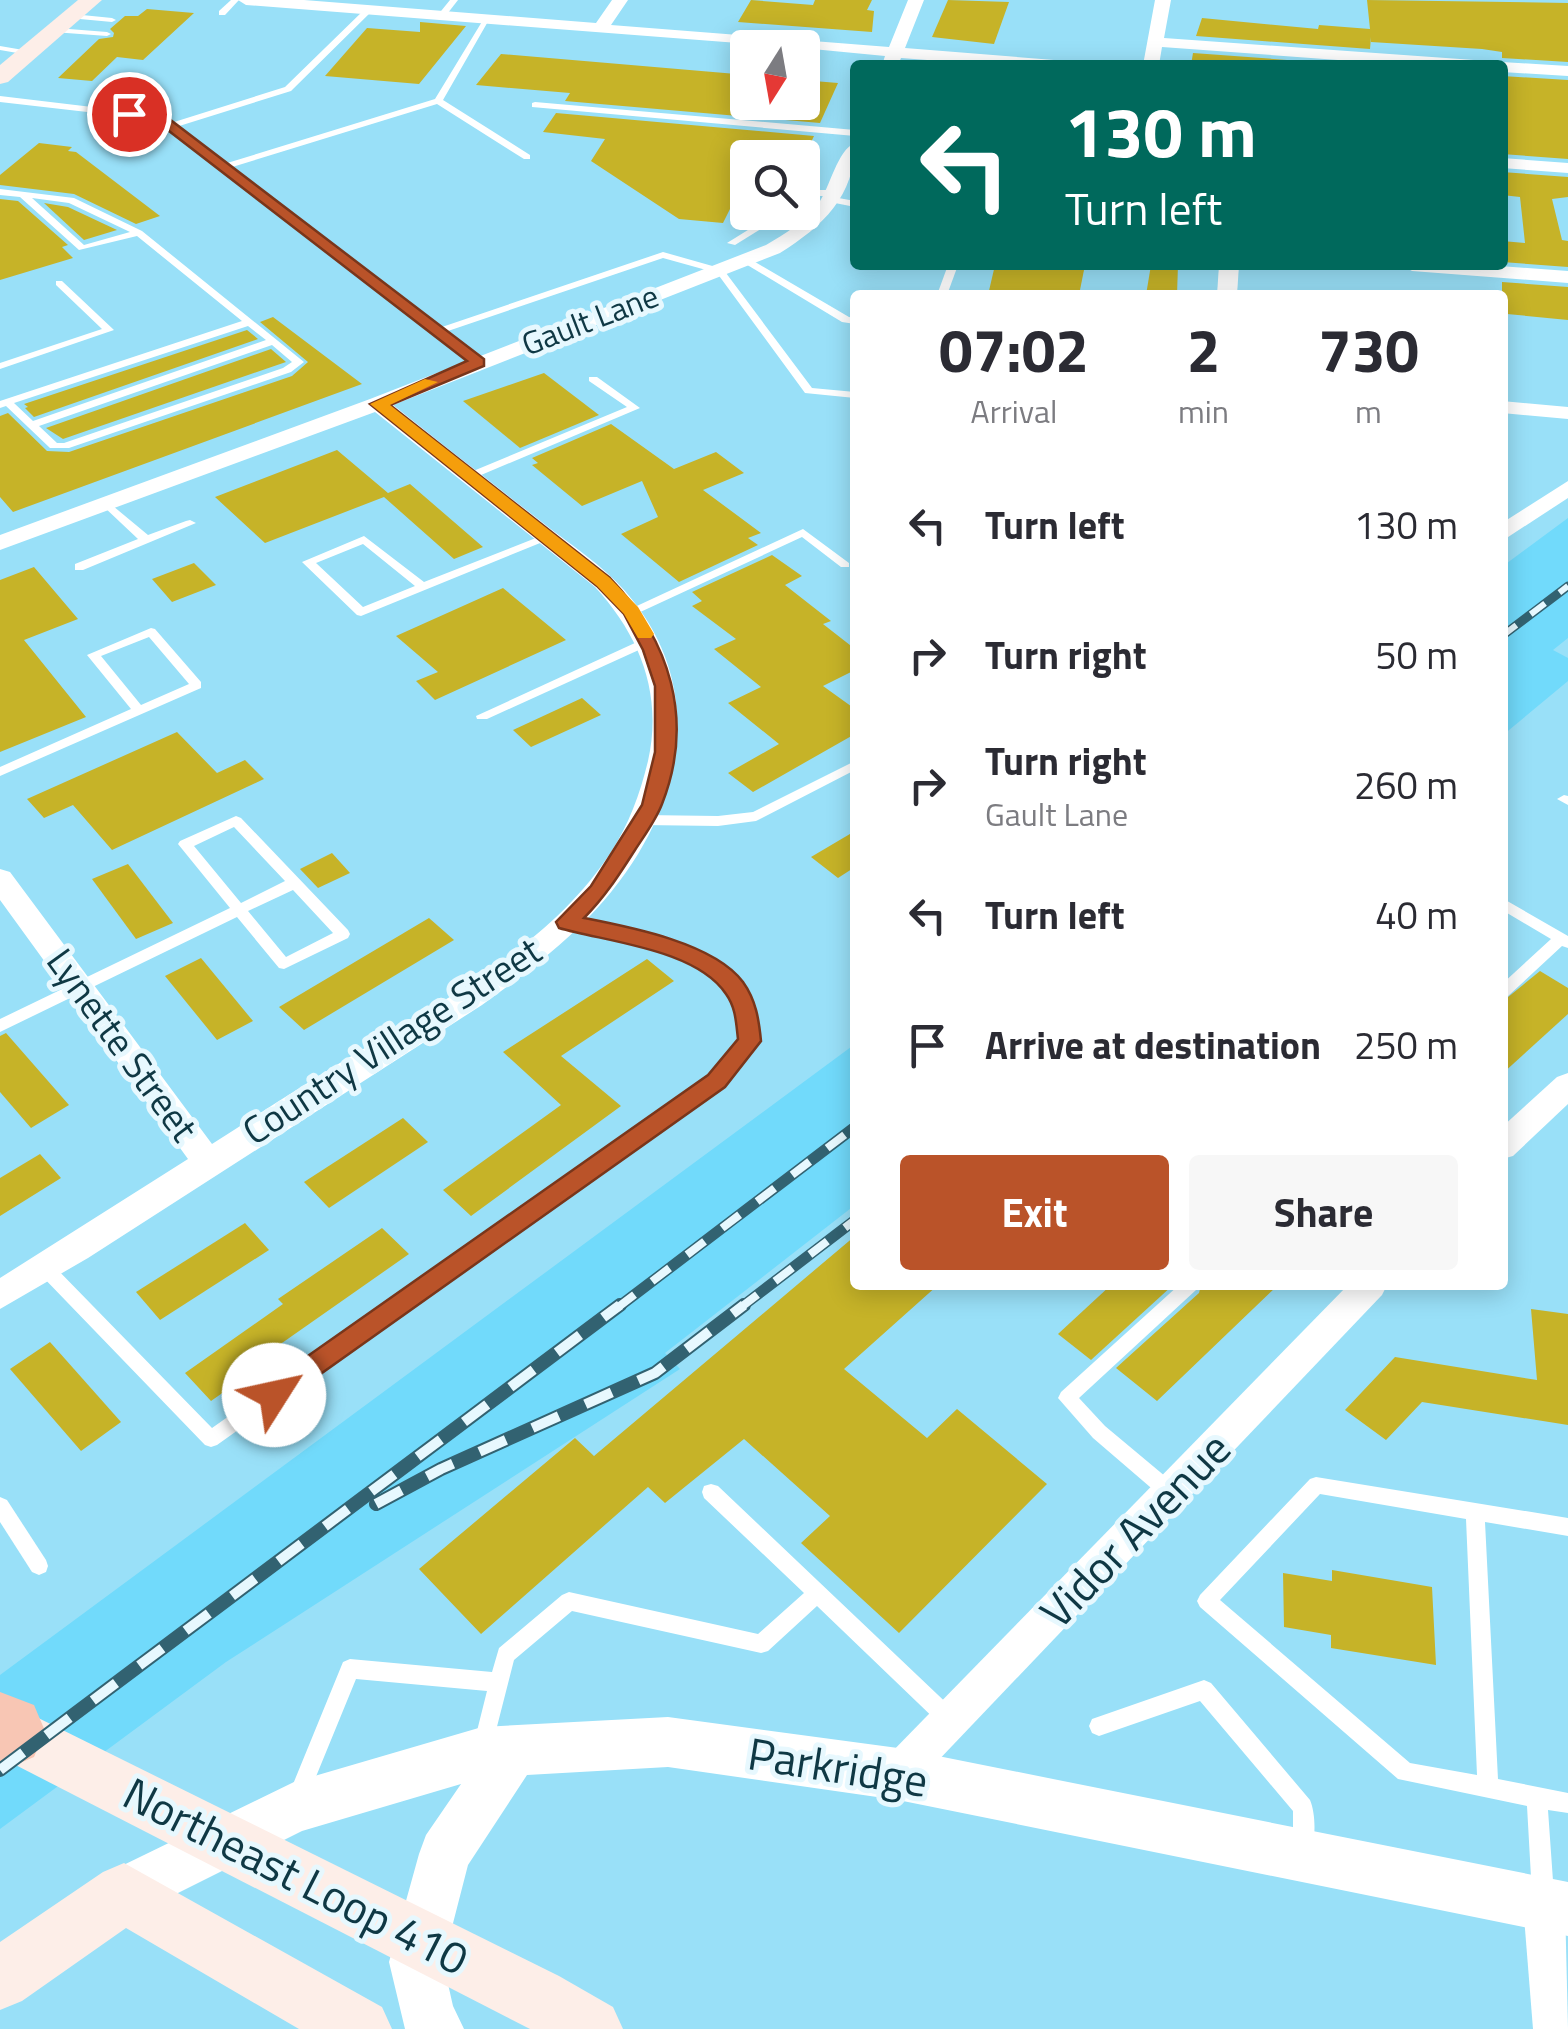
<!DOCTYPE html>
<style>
:root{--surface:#fff;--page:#f7f7f7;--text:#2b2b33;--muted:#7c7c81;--accent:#ba5329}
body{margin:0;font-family:"Titillium Web",sans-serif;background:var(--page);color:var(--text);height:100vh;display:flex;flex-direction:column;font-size:38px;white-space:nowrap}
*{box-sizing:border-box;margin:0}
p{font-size:32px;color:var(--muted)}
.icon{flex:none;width:55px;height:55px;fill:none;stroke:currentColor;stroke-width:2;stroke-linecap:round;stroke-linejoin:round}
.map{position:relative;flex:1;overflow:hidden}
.sheet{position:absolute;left:850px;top:290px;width:658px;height:1000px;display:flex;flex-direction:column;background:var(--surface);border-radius:10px;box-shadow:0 5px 25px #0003}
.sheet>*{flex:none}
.top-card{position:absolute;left:850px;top:60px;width:658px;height:210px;border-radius:10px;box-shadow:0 5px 25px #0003;background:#00695c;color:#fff;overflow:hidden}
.needle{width:65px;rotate:191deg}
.fabs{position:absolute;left:730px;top:30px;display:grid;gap:20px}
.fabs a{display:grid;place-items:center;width:90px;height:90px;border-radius:10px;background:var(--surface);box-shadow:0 5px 25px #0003;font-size:50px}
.pin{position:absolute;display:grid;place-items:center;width:85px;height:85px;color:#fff;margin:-42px;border:5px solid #fff;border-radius:50%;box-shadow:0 2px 10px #0007}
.me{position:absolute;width:110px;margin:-55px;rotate:55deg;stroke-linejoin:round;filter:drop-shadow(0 0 8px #0008)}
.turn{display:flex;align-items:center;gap:35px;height:210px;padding:0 50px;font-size:45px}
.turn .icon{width:130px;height:130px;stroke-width:2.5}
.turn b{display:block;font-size:70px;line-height:85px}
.eta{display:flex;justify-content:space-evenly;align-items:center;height:170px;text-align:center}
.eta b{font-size:60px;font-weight:700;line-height:70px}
.cta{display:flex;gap:20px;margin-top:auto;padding:20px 50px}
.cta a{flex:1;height:115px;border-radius:10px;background:var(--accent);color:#fff;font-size:40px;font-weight:700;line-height:115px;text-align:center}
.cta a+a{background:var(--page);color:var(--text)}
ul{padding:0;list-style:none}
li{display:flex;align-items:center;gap:30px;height:130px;padding:0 50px}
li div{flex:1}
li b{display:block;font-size:38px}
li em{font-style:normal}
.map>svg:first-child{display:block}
</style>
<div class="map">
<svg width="1568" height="2029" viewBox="0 0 1568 2029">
<rect width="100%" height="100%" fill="#99e0f8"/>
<g fill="#71dafb">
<polygon points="1568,518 1568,638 1553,650 1568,658 1568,681 1503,735 1503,566"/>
<polygon points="855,1044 855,1205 665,1353 680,1369 226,1662 0,1829 0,1675"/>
</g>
<g fill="#c6b328">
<polygon points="751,0 813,5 815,0 872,0 867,10 874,11 872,32 738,22"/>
<polygon points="948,0 1009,2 994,44 932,37"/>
<polygon points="1367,0 1568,3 1568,62 1502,58 1502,52 1482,49 1371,42 1371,37 1370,49 1196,36 1202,18 1318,29 1319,25 1370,29"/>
<polygon points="147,9 194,13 143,60 117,57 92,81 58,78 99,39 113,37 114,33 110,29 125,16 138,16"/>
<polygon points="420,22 466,26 419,84 325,76 367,28 420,32"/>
<polygon points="1193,53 1355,65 1191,65"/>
<polygon points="501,54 748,75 748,102 802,102 802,80 838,83 820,123 565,101 570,93 476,85"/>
<polygon points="1502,76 1568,80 1568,159 1502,154"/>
<polygon points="556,113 814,136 802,161 802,155 748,150 748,200 735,199 723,223 679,219 591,161 605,139 543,132"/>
<polygon points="39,143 72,147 68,151 76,152 160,216 136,224 74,194 0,185 0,175"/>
<polygon points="1502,172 1568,177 1568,197 1552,199 1562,240 1568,241 1568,267 1502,262 1502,241 1525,243 1520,197 1502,195"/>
<polygon points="0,199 18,201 68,245 62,247 73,258 0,280"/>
<polygon points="44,203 68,207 117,230 84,240"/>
<polygon points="995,265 1085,265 1079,295 988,295"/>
<polygon points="1151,265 1178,265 1177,295 1146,295"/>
<polygon points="1502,282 1568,287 1568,320 1507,314 1502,307"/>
<polygon points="273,317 362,384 13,512 0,497 0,416 8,413 47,451 69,452 292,376 308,362 260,322"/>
<polygon points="247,330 258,339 34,417 25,408 28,407 24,404"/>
<polygon points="271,349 286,362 63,439 46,428"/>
<polygon points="544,373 599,415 520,448 463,401"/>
<polygon points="611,424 674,469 716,452 744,473 703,490 761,533 748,538 758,545 679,582 621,534 658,517 642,481 582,506 532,465 538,463 532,458"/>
<polygon points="337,450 388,493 410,484 483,547 454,559 384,497 265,543 215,497"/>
<polygon points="772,555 802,576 785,585 831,621 823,624 855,649 855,670 823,686 855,709 855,734 753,792 728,773 779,744 728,703 761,687 714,649 736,639 692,606 702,601 692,592"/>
<polygon points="194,563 216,585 172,602 152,579"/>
<polygon points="34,567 78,619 24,640 86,717 0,752 0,580"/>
<polygon points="503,588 566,640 435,700 416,681 438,672 396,636"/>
<polygon points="582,698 601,715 531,747 513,730"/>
<polygon points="177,732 217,773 245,760 264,779 112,850 73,805 44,818 27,799"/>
<polygon points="855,831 855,867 838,878 811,857"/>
<polygon points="332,853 350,873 318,888 300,869"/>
<polygon points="128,864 173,923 136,939 92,879"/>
<polygon points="429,918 454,940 304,1030 279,1007"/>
<polygon points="201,958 253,1021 217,1040 165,976"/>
<polygon points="647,959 674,981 561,1056 621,1106 471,1216 443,1190 561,1105 503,1052"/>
<polygon points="1540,971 1568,988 1568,1014 1502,1074 1502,1002"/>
<polygon points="6,1033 69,1105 31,1128 0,1092 0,1036"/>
<polygon points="403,1118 428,1142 329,1208 304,1182"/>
<polygon points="40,1154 61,1178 0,1216 0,1178"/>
<polygon points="245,1223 269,1250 160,1320 136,1292"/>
<polygon points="382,1228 409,1254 272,1350 276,1355 211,1401 185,1373 283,1304 278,1299"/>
<polygon points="855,1236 855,1285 938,1285 844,1369 927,1438 957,1409 1047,1484 899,1633 801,1543 830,1516 744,1439 665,1503 648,1487 481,1634 419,1569 575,1438 594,1456"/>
<polygon points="1111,1285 1173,1285 1091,1360 1058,1334"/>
<polygon points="1201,1285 1278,1285 1157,1401 1116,1368 1199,1293"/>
<polygon points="1531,1309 1568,1314 1568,1425 1422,1402 1386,1440 1345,1410 1395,1357 1537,1380"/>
<polygon points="50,1342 121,1422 81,1451 10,1369"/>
<polygon points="1332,1570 1432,1587 1436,1665 1331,1648 1331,1635 1284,1627 1283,1573 1332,1581"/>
</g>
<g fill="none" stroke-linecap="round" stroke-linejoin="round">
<g fill="#fff" fill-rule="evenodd">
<polygon points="231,0 239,0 225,15 219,15 219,11"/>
<polygon points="450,0 458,0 444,18 438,18 437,16"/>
<polygon points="366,8 373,10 291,91 176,127 224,164 435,99 483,20 490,18 443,100 530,155 530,159 524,159 437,104 229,168 439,328 663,252 723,269 812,388 855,392 855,398 805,393 717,273 663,258 445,332 483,363 474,365 157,120 0,102 0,96 159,115 171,123 285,87"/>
<polygon points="72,14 112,18 116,20 112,22 69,18 68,16"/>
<polygon points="56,28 107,32 111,34 107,36 53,32 52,30"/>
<polygon points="0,46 29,51 33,53 29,55 0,50"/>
<polygon points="535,102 855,130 855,136 532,107 532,103"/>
<path d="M0,189L74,198L142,231L304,362L291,372L69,448H50L6,406L0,408V401L242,321L137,236L79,250L20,197L0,195ZM32,198L69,203L130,232L84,245ZM248,326L266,340L33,421L14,403ZM272,345L292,362L283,368L64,443H57L39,426Z"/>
<polygon points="802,190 836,190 841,193 836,196 802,196"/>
<polygon points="833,197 855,201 855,207 830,202 828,200"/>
<polygon points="777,212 788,212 735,245 727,243"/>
<polygon points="744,259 750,259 849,317 855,318 855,324 842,322 744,263"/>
<polygon points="948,265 958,265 947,295 937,295"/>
<polygon points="56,281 62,281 114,330 0,369 0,363 102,329 56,285"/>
<polygon points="589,377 597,377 640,408 474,478 466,478 466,474 627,407 589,381"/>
<polygon points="107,501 148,535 186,521 190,520 196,523 83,570 75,570 75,564 138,539 103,506 103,502"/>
<polygon points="803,529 849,563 849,567 841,567 802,537 636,614 632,615 626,611"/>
<path d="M546,534L552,537L550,539L361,616L357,615L302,562L364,536L424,582ZM363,544L415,586L363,607L316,563Z"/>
<path d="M151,628L155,629L201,682V688L0,776V767L131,709L87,655ZM149,637L189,684L141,705L101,656Z"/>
<polygon points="648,637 654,641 652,644 487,719 477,719 476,716"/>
<polygon points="855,761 855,770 756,821 718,826 643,825 636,820 643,815 718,816 753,812"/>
<polygon points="1564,795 1568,796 1568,805 1557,799"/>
<path d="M236,816L241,818L348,930L350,934L348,938L284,969L279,968L237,917L0,1032V1019L230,908L178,844L180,841ZM234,827L285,881L241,903L194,846ZM293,890L333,933L286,957L248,911Z"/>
<polygon points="1502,898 1568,936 1568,948 1562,946 1507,997 1502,998 1502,984 1551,939 1502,910"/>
<path d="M567,917C627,929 737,943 753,1014C756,1025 757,1035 754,1045L721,1085L217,1445L211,1447L205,1445L39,1273L37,1268L39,1263L45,1261L51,1263L212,1428L711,1077L741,1040C740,1025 739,1008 731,994C702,946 612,939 562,926L560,922Z"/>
<polygon points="1179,1285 1198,1285 1196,1290 1079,1398 1105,1426 1178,1487 1180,1493 1178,1499 1171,1501 1164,1499 1093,1438 1058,1398 1061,1392"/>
<path d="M1316,1477L1568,1518V1536L1485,1522L1498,1779L1568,1793V1813L1548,1810L1554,1895L1551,1903L1543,1906L1535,1903L1532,1895L1527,1806L1398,1779L1200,1607L1197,1601L1200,1595L1310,1479ZM1320,1494L1466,1519L1477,1775L1410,1763L1220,1600Z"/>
<polygon points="711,1484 718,1486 957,1713 960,1720 957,1727 950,1730 943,1727 817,1606 768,1651 761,1653 572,1611 514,1660 491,1750 484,1753 477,1750 474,1743 487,1691 356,1679 306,1801 299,1804 292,1801 289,1794 343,1662 350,1659 492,1672 499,1648 562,1595 569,1592 758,1634 804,1593 704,1498 702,1492 704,1486"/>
<polygon points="0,1497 7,1500 46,1560 48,1566 46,1572 39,1575 32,1572 0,1522"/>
<path d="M1204,1680L1211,1683L1310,1800C1316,1814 1316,1840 1310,1854L1303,1857L1296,1854L1293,1847V1811L1200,1701L1099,1736L1092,1733L1089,1726L1092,1719Z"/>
</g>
<g fill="#fff" fill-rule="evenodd">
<polygon points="238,0 304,0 596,23 612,0 628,0 611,25 889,47 908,0 924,0 905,48 1054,60 1062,65 993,65 901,58 898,65 882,65 885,56 802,48 246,5"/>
<polygon points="1155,0 1171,0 1164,38 1474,60 1482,65 1406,65 1162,47 1159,65 1143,65"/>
<polygon points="1502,62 1568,66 1568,76 1502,72 1502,65 1495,65"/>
<path d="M855,143C855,196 823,226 780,253L393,405C443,445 493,484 543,523C571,545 602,565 625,591C717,696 677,827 588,918C556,951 519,978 482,1005L88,1258L0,1309V1278L188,1159L0,900V869L10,872L212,1144C257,1115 302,1086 348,1058C440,1003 551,945 611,852C629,824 640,794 648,761C663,694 640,636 595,587L375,412L0,550V535L370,399L766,245C785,234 804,222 818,204C830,188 837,150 855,143Z"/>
<polygon points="1502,158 1568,163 1568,173 1502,168"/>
<polygon points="1219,265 1239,265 1237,295 1217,295"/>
<polygon points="1402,265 1487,265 1568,271 1568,283 1412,271"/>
<polygon points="1502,401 1568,407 1568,419 1502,413"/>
<polygon points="1568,481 1568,498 1502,541 1502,523"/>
<polygon points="1568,1073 1568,1104 1513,1156 1502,1159 1502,1127 1557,1077"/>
<polygon points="1348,1285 1387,1285 1382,1295 912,1788 898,1794 884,1788 878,1774 884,1760"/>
<polygon points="1544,1883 1559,1889 1565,1904 1568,2029 1533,2029 1523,1904 1529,1889"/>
</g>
<polygon fill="#fff" fill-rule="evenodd" points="668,1717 898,1748 1568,1882 1568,1936 898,1800 668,1767 527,1775 468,1865 443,1962 453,2006 464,2029 405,2029 389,1962 419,1854 426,1835 461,1784 302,1831 124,1920 105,1912 97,1893 105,1874 294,1782 482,1727"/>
<g fill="#fdeee8" fill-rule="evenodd">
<polygon points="78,0 102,0 8,82 0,84 0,65"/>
<polygon points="0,1699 559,1976 613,2007 623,2029 530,2029 0,1757"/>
<polygon points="124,1863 382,2007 392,2029 299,2029 126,1928 22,2001 0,2010 0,1942 103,1872"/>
</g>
<polygon fill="#f8c6b4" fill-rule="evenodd" points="0,1692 34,1705 45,1731 34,1757 8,1768 0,1766"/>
<g stroke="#326271" stroke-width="9">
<polyline id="rail-far2" points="1502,636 1568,586"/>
</g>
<g stroke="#326271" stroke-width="11">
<g id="rail-far1">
<polyline points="617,1308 855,1127"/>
<polyline points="740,1308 855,1220"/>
</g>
</g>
<g stroke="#326271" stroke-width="14">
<g id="rail">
<polyline points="376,1504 441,1469 655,1373 744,1305"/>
<polyline points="0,1770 620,1305"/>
</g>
</g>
<use href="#rail-far2" stroke="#e7f8fe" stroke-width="6" stroke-dasharray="18" stroke-linecap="butt"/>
<use href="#rail-far1" stroke="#e7f8fe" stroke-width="8" stroke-dasharray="22" stroke-linecap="butt"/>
<use href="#rail" stroke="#e7f8fe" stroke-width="10" stroke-dasharray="29" stroke-linecap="butt"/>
</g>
<path fill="#ba5329" stroke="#79361b" stroke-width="2.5" d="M129,110L164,115L484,359V366L390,405L610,578C670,640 695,720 662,804C656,820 644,836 635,850C619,875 605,897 584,918C630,927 714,943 743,982C756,1000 759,1020 761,1041L725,1087L274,1407L265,1403L261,1395L265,1386L708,1075L738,1039C736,1023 736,1008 726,994C696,949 607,942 559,928L556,922L591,886L642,805L655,752V686L643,650L624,614L597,586L370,404L467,361L156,121L124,116V111Z"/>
<polygon fill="#f59e0b" points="425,379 438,382 390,405 610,578 638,607 654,634 651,638 638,638 624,614 597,586 370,404"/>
<g text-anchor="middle" stroke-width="10" stroke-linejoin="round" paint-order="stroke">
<g font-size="32" fill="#0f3844" stroke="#e7f8fe">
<text transform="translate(590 320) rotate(-21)" y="11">Gault Lane</text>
</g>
<g font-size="38" fill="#0f3844" stroke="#e7f8fe">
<text transform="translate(392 1041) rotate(-33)" y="13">Country Village Street</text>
<text transform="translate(122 1045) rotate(54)" y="13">Lynette Street</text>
</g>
<g font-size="45" fill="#0f3844" stroke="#e7f8fe">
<text transform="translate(1135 1530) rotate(-46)" y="16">Vidor Avenue</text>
<text transform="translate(838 1767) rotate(9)" y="16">Parkridge</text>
<text transform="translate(296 1876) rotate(27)" y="16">Northeast Loop 410</text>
</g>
</g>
</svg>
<div class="fabs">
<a><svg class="needle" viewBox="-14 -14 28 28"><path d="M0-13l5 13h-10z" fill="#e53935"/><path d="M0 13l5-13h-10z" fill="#7c7c81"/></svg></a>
<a><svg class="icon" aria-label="search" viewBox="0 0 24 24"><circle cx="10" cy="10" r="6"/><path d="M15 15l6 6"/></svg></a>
</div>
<div class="pin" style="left:129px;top:114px;background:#d93025"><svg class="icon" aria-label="arrive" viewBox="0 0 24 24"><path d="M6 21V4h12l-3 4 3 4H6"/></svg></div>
<svg class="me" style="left:274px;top:1395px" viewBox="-20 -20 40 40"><circle r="19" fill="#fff"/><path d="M0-13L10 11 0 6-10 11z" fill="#ba5329"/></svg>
<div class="top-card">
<div class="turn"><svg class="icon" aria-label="left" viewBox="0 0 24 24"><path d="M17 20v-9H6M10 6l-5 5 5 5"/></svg><div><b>130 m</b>Turn left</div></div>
</div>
<section class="sheet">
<div class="eta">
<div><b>07:02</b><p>Arrival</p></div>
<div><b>2</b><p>min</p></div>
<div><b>730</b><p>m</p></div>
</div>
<ul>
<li><svg class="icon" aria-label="left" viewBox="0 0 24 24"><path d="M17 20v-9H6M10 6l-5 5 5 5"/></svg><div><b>Turn left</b></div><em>130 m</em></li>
<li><svg class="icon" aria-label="right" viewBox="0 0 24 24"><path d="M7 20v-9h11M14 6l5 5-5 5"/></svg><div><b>Turn right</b></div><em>50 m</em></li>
<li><svg class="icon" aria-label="right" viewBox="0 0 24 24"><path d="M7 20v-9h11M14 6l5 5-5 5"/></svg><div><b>Turn right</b><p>Gault Lane</p></div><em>260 m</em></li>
<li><svg class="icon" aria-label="left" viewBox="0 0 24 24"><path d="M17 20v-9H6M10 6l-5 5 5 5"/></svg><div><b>Turn left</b></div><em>40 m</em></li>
<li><svg class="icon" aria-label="arrive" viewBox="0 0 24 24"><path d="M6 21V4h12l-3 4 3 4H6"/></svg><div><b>Arrive at destination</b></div><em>250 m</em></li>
</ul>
<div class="cta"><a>Exit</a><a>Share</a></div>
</section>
</div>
